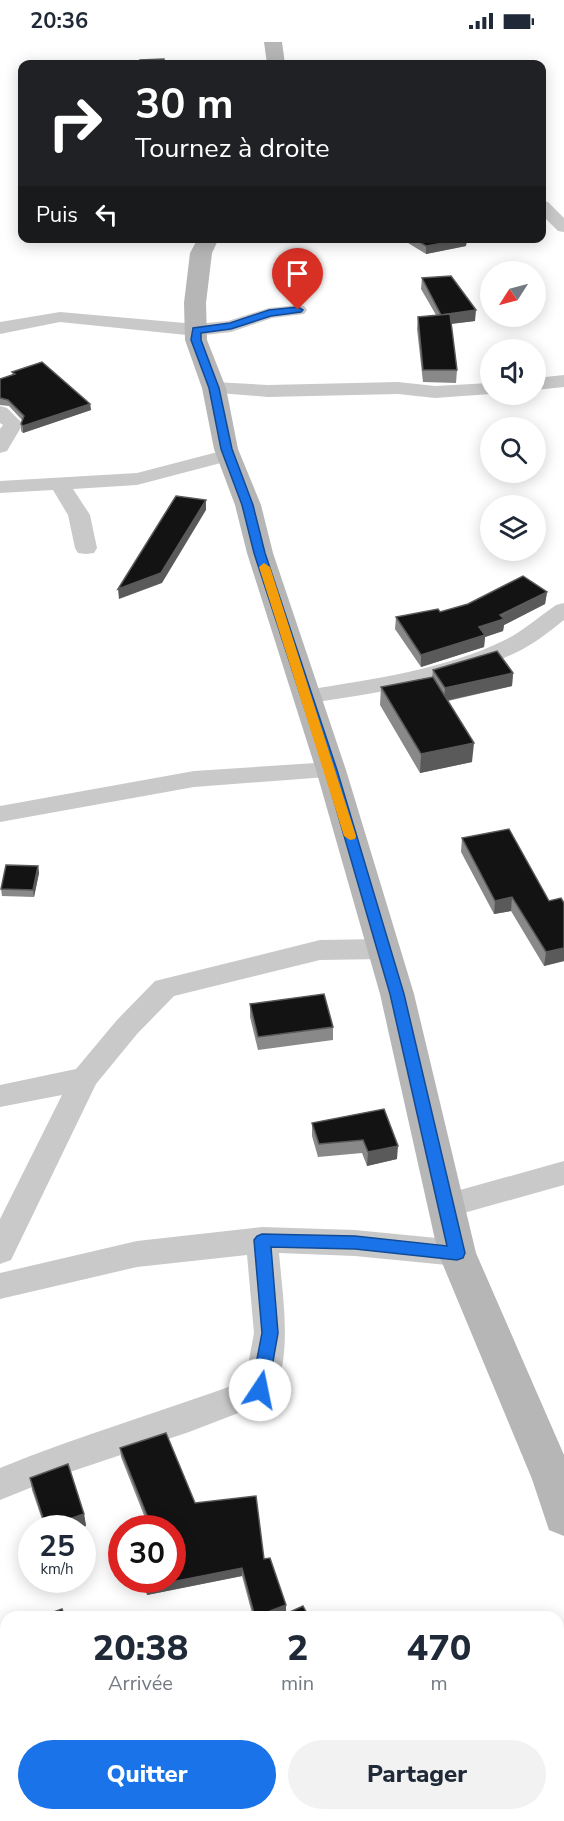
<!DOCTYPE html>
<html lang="fr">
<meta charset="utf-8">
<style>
:root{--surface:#fff;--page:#f2f2f3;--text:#1f2937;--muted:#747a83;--accent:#1a73e8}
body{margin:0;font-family:"Nunito Sans",sans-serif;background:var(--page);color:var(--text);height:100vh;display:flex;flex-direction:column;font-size:22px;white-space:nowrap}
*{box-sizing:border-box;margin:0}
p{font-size:20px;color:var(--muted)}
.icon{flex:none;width:33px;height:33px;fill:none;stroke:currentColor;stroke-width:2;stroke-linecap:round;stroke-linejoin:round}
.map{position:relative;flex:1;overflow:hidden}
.side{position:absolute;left:0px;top:1569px;width:564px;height:210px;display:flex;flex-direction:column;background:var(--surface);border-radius:18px 18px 0 0;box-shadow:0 3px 15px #0003}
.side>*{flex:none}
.hud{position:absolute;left:18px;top:18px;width:528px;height:183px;border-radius:12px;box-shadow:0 3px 15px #0003;background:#202124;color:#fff;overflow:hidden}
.needle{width:39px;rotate:234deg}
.controls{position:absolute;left:480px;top:219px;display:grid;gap:12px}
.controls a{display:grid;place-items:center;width:66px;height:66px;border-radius:50%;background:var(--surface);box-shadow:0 3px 15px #0003;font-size:30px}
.speed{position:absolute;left:18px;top:1473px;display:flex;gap:12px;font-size:30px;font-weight:700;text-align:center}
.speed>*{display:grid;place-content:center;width:78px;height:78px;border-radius:50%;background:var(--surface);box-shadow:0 3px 15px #0003;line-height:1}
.speed small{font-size:15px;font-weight:400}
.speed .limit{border:9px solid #d22;background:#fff;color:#111}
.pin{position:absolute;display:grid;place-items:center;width:51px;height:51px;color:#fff;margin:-62px -26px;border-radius:50% 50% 50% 0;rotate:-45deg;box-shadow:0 0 6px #0007}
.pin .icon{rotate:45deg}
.me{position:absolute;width:66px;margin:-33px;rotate:11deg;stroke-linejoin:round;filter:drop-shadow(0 0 4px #0008)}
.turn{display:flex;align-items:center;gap:21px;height:126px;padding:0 18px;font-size:27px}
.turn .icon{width:78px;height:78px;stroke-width:2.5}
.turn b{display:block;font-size:42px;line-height:51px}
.then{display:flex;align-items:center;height:57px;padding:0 18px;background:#0003;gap:12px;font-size:22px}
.eta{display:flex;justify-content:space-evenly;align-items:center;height:102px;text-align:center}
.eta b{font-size:36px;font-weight:800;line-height:42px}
.action{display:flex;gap:12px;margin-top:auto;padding:12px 18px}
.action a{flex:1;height:69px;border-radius:36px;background:var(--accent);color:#fff;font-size:24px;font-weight:800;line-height:69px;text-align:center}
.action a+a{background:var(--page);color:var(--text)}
.status{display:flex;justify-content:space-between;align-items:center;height:42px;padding:0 30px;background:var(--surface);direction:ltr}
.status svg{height:16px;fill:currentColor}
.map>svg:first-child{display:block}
</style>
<div class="status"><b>20:36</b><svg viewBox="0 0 49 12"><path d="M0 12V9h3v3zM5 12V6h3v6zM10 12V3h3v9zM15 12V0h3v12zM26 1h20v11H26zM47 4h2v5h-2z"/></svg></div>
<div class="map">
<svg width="564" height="1779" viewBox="0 0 564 1779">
<rect width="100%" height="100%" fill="#fff"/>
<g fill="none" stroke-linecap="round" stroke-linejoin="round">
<g fill="#c9c9c9" fill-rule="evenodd">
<polygon points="542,159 548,160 564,176 564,190 558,189 542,173"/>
<polygon points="298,263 304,264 307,268 304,272 272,276 231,290 196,294 60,280 0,292 0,280 60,270 196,282 228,279 269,266"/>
<polygon points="564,333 564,345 536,348 536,336"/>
<polygon points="214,340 268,343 398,340 435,344 490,341 491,352 435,356 398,352 268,355 207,350 204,346 207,342"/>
<polygon points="0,364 7,366 23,382 7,409 0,411 0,387 3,383 0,381"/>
<polygon points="229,407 236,409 239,413 236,417 137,443 73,447 90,473 97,506 94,511 86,512 78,511 75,506 68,473 53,448 0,451 0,439 137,431"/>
<path d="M564,561V578C551,588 538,599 523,607C457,641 378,650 306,662L298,660L294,655L298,650L306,648C373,637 445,628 507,597C524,588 540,574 556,563Z"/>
<polygon points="331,720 340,722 343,728 340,734 194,745 0,780 0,764 194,729"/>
<polygon points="384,897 394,900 398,907 394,914 384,917 320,918 174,954 137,992 96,1042 11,1218 0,1222 0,1177 62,1053 0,1065 0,1043 76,1027 117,978 155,939 320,898"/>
<polygon points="564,1119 564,1143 446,1176 435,1173 431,1164 435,1155"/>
<path d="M262,1185L355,1188L457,1198L468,1202L473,1211L468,1220L457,1224L355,1214L279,1211C283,1259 293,1313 272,1358L189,1390L67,1431L0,1458V1426C80,1393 164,1369 245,1339L254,1291L247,1213L137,1225L0,1257V1231L137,1199Z"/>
</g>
<g fill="#b6b6b6" fill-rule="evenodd">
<polygon points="264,0 282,0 285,22 267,22"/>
<polygon points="198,196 219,196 212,211 206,261 207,298 226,346 238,407 261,463 273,511 346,728 414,952 476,1211 564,1413 564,1494 549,1488 532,1437 438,1211 380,952 316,728 247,511 235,463 214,407 202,346 185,298 184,261 190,211"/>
</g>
</g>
<g fill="#898989">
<polygon points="400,196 466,196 467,197 466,204 426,212"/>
<polygon points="422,236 475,279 451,282 457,328 456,341 423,340 417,287 418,275 436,273 421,247"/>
<polygon points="12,330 90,362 91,368 23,391 21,389 21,382 22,378 9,364 0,363 0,337 13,333"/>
<polygon points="547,550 545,562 504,583 503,589 485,595 484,605 421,625 395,587 396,575 440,570"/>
<polygon points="433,628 513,631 512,644 448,659 472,720 420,731 380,663 381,645 432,635"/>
<polygon points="462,796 549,859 564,861 564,919 544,924 511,869 494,872 461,810"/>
<polygon points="38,824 39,831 34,855 2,854 1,847"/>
<polygon points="250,962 333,985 333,998 258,1008 250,975"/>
<polygon points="384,1067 397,1117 367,1124 362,1111 318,1115 312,1094 312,1081"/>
<polygon points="120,1406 195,1461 264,1517 286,1563 286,1571 276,1575 253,1575 242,1534 147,1553 144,1538 172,1538 172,1486 149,1486 121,1415"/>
<polygon points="30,1436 84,1472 86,1484 79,1486 45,1486 32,1448"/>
<polygon points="564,1772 532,1779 509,1779 507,1773 558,1773"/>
</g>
<g fill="#5a5a5a">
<polygon points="467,197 466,204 426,212 426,204"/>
<polygon points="476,268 475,279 441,283 442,273"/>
<polygon points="90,362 91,368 23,391 23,384"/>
<polygon points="206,458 206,468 162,541 119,557 118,547"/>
<polygon points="547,550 545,562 504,583 503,589 485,595 484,605 421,625 421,613 479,585"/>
<polygon points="513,631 512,644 444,659 445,646"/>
<polygon points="474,701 472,720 420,731 421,712"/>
<polygon points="38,824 39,831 34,855 33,848"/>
<polygon points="512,855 511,869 494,872 495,859"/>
<polygon points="564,906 564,919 544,924 546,910"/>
<polygon points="398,1104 397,1117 367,1124 368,1110"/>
<polygon points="84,1472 86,1484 79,1486 47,1486 46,1485"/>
<polygon points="242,1526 242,1534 147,1553 146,1545"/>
<polygon points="286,1563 286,1571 276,1575 271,1575 270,1569"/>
<polygon points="6,1643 6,1655 0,1658 0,1645"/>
<polygon points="564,1762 564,1772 532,1779 512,1779 513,1773 558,1773 558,1763"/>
</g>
<g fill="#131313" stroke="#5a5a5a" stroke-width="1.5">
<polygon points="164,17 164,22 141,22 140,18"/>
<polygon points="413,196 466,196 467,197 426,204"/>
<polygon points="451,234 476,268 441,273 422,236"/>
<polygon points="450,272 457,328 423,328 418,275"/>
<polygon points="42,320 90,362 23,384 21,382 24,374 8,358 0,356 0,337 15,332 12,330"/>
<polygon points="176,454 206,458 161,531 118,547"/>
<polygon points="523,534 547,550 500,573 504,577 479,585 485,593 421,613 396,575 438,567 440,570 468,562"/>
<polygon points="497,609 513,631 445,646 433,628"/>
<polygon points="433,635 474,701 421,712 381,645"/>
<polygon points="509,787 549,859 561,856 564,861 564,906 546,910 512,855 495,859 462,796"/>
<polygon points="6,823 38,824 33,848 1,847"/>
<polygon points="324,952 333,985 258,995 250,962"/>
<polygon points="384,1067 398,1104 368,1110 363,1098 319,1102 312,1081"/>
<polygon points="166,1391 195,1461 256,1454 264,1517 270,1516 286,1563 270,1569 271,1575 255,1575 242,1526 146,1545 144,1538 172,1538 172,1486 152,1486 120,1406"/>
<polygon points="68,1422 84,1472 46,1485 30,1436"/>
<polygon points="303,1564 309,1575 279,1575"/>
<polygon points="62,1567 65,1575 40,1575"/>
<polygon points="6,1612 6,1643 0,1645 0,1614"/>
<polygon points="558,1713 564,1731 564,1762 558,1763"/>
<polygon points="108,1773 145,1773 147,1779 110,1779"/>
</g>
<polygon fill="#1a73e8" stroke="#114b97" stroke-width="1.5" points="298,265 303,268 301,270 271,274 231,287 201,291 201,298 219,346 232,407 253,463 265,511 337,728 404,952 465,1211 463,1216 457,1218 355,1207 271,1205 278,1291 268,1348 266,1353 260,1355 254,1353 251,1348 262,1291 254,1198 257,1194 262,1192 355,1194 447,1204 390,952 325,728 254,511 242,463 221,407 209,346 191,298 193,286 230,281 269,268"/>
<polygon fill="#f59e0b" points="264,521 270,525 356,794 355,797 350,798 344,794 259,525"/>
</svg>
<div class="controls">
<a><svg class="needle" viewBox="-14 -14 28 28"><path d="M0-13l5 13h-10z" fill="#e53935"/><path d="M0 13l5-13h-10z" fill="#747a83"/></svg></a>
<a><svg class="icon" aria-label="sound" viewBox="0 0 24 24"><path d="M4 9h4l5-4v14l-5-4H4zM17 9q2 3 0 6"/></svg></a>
<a><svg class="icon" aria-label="search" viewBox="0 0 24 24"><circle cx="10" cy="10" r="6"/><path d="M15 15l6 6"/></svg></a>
<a><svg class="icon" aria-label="layers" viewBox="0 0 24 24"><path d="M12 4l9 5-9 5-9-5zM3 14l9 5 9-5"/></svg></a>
</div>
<div class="speed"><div>25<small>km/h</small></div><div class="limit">30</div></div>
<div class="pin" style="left:298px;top:268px;background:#d93025"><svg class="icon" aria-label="arrive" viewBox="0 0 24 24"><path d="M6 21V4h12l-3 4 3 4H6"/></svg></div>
<svg class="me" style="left:260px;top:1348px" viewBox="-20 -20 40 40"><circle r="19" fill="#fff"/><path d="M0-13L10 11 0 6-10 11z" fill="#1a73e8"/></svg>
<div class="hud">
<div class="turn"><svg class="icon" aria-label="right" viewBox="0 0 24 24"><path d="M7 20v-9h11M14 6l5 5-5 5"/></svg><div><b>30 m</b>Tournez à droite</div></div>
<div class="then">Puis<svg class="icon" aria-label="left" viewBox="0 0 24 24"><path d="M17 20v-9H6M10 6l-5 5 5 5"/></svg></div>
</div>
<section class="side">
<div class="eta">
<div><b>20:38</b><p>Arrivée</p></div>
<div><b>2</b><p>min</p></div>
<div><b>470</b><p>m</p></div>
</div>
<div class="action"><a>Quitter</a><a>Partager</a></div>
</section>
</div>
